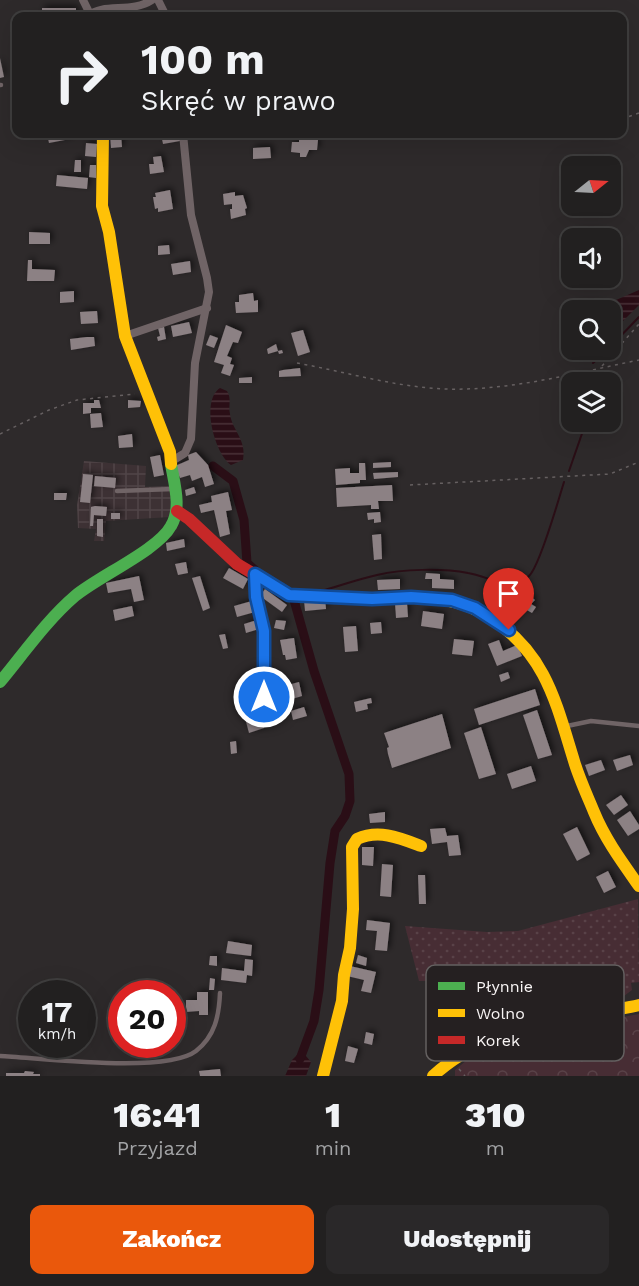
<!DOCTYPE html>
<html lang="pl">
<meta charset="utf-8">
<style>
:root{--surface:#222020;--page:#2a2829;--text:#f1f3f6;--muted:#a2a3a5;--line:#3f3e3e;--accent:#ea580c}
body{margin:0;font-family:"Work Sans",sans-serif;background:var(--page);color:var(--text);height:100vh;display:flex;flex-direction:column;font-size:22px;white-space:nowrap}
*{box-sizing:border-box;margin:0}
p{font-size:20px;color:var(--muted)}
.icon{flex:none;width:33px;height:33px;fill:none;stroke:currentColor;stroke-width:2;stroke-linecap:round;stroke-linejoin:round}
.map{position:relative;height:1076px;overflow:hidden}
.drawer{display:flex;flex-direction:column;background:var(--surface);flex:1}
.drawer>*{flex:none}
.banner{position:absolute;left:12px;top:12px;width:615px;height:126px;border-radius:12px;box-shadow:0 6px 24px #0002,0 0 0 2px var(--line);background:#222020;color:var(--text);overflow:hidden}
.needle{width:39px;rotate:72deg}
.buttons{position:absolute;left:561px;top:156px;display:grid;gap:12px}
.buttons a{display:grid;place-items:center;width:60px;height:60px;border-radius:12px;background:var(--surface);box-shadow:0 6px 24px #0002,0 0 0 2px var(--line);font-size:30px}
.speed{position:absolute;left:18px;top:980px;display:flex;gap:12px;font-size:30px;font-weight:700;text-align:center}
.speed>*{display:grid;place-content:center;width:78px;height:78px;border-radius:50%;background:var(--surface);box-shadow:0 6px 24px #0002,0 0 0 2px var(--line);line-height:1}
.speed small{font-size:15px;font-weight:400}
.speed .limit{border:9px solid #d22;background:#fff;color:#111}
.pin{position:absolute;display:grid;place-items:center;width:51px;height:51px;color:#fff;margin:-62px -26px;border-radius:50% 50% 50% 0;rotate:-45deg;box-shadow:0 0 6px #0007}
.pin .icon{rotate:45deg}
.me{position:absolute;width:66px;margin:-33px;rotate:0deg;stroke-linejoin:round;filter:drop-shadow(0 0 4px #0008)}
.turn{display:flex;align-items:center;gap:21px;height:126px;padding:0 30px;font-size:27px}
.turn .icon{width:78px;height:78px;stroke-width:2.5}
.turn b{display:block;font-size:42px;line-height:51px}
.eta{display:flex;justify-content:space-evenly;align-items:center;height:102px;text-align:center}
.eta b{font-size:36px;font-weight:800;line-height:42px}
.primary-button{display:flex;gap:12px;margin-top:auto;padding:12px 30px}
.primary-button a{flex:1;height:69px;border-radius:12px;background:var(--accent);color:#fff;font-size:24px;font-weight:800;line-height:69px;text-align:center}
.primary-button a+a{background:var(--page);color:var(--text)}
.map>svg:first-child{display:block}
</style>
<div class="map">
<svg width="639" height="1076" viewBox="0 0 639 1076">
<defs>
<pattern id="industrial-grid" width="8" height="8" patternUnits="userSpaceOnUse" patternTransform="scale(1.5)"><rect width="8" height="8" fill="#3d3134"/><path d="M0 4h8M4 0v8" fill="none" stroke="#504548"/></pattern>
<pattern id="grass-dots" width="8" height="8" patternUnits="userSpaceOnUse" patternTransform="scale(1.5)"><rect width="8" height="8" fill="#472d34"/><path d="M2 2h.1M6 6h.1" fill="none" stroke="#594248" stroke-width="1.8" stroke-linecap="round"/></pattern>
<pattern id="forest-crowns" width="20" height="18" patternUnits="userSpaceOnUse" patternTransform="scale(1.5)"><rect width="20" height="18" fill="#472d34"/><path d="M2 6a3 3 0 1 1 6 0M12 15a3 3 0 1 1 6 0" fill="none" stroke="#594248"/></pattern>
<pattern id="water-rules" width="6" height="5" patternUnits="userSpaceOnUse" patternTransform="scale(1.5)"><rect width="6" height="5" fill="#2a0e16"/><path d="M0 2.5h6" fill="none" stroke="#4a3238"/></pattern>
<filter id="shadow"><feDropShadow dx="2.5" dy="-2.5" stdDeviation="3" flood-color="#0009"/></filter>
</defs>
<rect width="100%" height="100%" fill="#2e2a2b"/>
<polygon fill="url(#industrial-grid)" points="84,461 146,466 145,487 171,486 170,517 106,521 104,541 94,541 96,529 78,528 77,505"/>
<polygon fill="url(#grass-dots)" points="638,899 639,982 631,983 632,990 624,996 593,1004 522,1017 509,1015 499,1008 501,988 504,980 419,981 405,926 487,932 518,931"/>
<polygon fill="url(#forest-crowns)" points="639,1014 639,1076 455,1076 455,1070 479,1050 507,1039"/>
<g fill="url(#water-rules)">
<polygon points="639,290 639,305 611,333 610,310 593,310"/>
<path d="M220,388L227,391C232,399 228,405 230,414C232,430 247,440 243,460L231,465C215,454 200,401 220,388Z"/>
<polygon points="298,1054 306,1056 311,1062 306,1076 285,1076 292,1060"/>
</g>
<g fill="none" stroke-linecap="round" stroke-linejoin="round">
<g stroke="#2a0e16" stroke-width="2">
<polyline points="610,347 639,317"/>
<polyline points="593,363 608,350"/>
<polyline points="591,375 591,382"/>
<polyline points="569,471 586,422"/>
<path d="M315,590H325C342,585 359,579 377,575C403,569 442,568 468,573C489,576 510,593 529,576C540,566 558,501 564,482"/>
</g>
<g stroke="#2a0e16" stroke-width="9">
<polyline points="213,466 233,481 244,520 247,563 255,570"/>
<polyline points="294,600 314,671 349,774 350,801 345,816 335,831 330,863 319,990 314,1021 300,1059"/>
</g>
</g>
<g fill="#8c8184" filter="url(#shadow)">
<rect x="42" y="8" width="34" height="8"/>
<polygon points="0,58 4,77 0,78"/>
<polygon points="47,134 68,134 70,139 49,143"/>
<polygon points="110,134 121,134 122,147 111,148"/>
<polygon points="161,134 179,134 180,141 163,144"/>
<polygon points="299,140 318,140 317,150 309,150 306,157 300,157 300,153 291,152 292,142 299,142"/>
<polygon points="86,143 97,144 96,157 85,156"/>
<polygon points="270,147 271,158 253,159 253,148"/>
<polygon points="161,156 164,172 150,174 149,164 154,164 153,157"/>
<polygon points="75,160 81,160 81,172 74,172"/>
<polygon points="90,165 96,165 96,178 89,177"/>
<polygon points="57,175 88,178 87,189 56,186"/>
<polygon points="170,190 173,209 158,212 158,208 155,209 153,197 156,197 155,193"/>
<polygon points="235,192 235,196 243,195 247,208 245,209 246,215 231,219 230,209 232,209 232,204 224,205 223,194"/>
<polygon points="29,232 50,233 50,244 29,244"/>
<polygon points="169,245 170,254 158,255 158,246"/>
<polygon points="28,260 32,260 32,269 55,270 54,281 27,281"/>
<polygon points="190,261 191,272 173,275 171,264"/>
<polygon points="74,291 74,302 60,303 60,292"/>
<polygon points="253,293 254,301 258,300 258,312 236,313 235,302 239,302 239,295"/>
<polygon points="97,311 98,323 81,324 80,312"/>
<polygon points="189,322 192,333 173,337 171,326"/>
<polygon points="226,325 242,332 238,343 233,342 227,356 232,358 230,364 234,365 230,376 221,373 224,365 214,362"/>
<polygon points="164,327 166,339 158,341 157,337 160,336 158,328"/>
<polygon points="303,330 310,352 298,356 291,333"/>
<polygon points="210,335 218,338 214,348 206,345"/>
<polygon points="87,337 94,337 95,346 71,350 70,339"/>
<polygon points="276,344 278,351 282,350 283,353 279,354 278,351 268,354 267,349"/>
<polygon points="300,368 301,376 279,377 279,371 283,370"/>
<polygon points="252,377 252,383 239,383 239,378"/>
<polygon points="94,400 99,400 101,408 91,408 91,413 83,414 83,403 94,403"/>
<polygon points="128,400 141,401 140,407 128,408"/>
<polygon points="101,413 103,427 91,428 90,414"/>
<polygon points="132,434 133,447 119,448 118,436"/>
<polygon points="196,452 208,465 214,484 205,487 202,477 192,481 190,475 180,478 175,466 189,460 188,455"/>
<polygon points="160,455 164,475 154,477 150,457"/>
<polygon points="391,462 391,467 373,468 373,463"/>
<polygon points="359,463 365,463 366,480 360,480 360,483 336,485 335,469 350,468 350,473 359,473"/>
<polygon points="398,472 398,477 374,479 373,473"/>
<polygon points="83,474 93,475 90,503 80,502"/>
<polygon points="95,476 116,478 115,488 94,486"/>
<polygon points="392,485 393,501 378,501 379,509 371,509 371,505 337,507 336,488"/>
<polygon points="194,487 196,493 186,496 185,490"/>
<polygon points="228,492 232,510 226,511 230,534 220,537 214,510 201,513 199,505 212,502 211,496"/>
<polygon points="54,493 67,493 66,500 54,500"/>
<polygon points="95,506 107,507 106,516 94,515 93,526 90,526 91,507"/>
<polygon points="380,512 381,522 374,523 374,519 368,520 367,513"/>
<rect x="111" y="513" width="9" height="6"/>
<polygon points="97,519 103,519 103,537 97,536"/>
<polygon points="381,534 382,559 374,560 372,535"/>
<polygon points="184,539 185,547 167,551 166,543"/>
<polygon points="186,562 188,573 178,575 175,564"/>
<polygon points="229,568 248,579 243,589 223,578"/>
<polygon points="426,573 440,574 440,579 454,580 454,589 432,588 432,579 425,579"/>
<polygon points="139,576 144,600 134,602 131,589 108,593 106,583"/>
<polygon points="200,576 210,608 203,611 192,578"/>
<polygon points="400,579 400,589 378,590 377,580"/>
<polygon points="508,585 513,590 507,596 510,599 504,605 518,615 512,624 488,605 499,591 502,593"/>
<polygon points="265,589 287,605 282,612 260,596"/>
<polygon points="530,596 535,600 531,604 536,607 532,613 516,604 519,599 526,600"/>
<polygon points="325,598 326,609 305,611 304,600"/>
<polygon points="252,601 255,612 237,617 234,606"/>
<polygon points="395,603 407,603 408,617 396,618"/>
<polygon points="132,606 134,616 115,621 113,610"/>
<polygon points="423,611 444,614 442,629 421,626"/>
<polygon points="257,620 259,629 246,633 244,624"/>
<polygon points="276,620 286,621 284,630 274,628"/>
<polygon points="381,622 382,633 371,634 370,623"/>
<polygon points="356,626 358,651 345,652 343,627"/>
<polygon points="225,634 228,648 223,649 219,635"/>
<polygon points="294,638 297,658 286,660 285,655 283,655 280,640"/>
<polygon points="454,639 474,641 472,656 452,654"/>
<polygon points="499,640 503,651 517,645 522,656 497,666 488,644"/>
<polygon points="508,672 510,678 501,682 499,675"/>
<polygon points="299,682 302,696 292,699 288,685"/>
<polygon points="535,689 540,705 479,725 474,709"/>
<polygon points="371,698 372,703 367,704 368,709 356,712 354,702"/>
<polygon points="304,707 307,716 293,720 291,711"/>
<polygon points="258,710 264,728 249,733 244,714"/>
<polygon points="537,710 552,755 538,759 523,715"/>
<polygon points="442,714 451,748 392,768 388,754 387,748 389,747 384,733"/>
<polygon points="481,727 496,774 479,779 464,733"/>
<polygon points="236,741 237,753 231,754 230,742"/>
<polygon points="630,755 633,765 617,771 613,760"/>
<polygon points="601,760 605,770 589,776 585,765"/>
<polygon points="531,766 536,781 512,789 507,774"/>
<polygon points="621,795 628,805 614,815 606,805"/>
<polygon points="630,811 639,825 639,829 628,836 617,820"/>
<polygon points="385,812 385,822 370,823 369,814"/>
<polygon points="577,827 590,854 577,861 563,834"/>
<polygon points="445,828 447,836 458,835 461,855 449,856 447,842 432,844 430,829"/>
<polygon points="362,847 374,847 373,866 362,865"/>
<polygon points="382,864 393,865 391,897 380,896"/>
<polygon points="608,871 616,887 604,893 596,877"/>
<polygon points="418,875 425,875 426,904 419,904"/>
<polygon points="367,920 390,923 387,951 375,950 377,931 366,930"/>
<polygon points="228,941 252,945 251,956 226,953"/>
<polygon points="358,955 367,958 366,966 356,963"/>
<polygon points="210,956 217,956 217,966 209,965"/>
<polygon points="245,959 253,960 252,976 247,975 246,983 221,980 222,968 244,971"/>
<polygon points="350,966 376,972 371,993 361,991 364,980 347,976"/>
<polygon points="210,978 215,979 214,990 209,990"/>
<polygon points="197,992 208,992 208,1015 199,1015 199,1011 186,1012 186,1000 197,1000"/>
<polygon points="366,1032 374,1034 372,1045 364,1043"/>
<polygon points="348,1046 358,1049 354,1063 345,1061"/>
<polygon points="220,1069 221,1076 200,1076 199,1071"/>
<polygon points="25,1071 34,1072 33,1074 40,1074 40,1076 6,1076 6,1073 24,1073"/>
</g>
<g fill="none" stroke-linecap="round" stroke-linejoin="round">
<g stroke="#666061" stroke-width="1.5" stroke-dasharray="3 4.5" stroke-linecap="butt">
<polyline points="622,119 639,113"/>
<polyline points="375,136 389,134"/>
<path d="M297,363C346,372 395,387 445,389C511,391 575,373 639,360"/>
<polyline points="602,366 639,324"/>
<polyline points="0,434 49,410 77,400 135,394"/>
<polyline points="410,485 610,474 639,462"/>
<polyline points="459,1069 465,1076"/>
</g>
<g stroke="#706466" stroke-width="4.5">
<polyline points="0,85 1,85"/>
<polyline points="117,491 173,489"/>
<polyline points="255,578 256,597 264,631 263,697"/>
<polyline points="567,726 591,721 639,726"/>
<path d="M0,1056C42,1058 166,1074 196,1051C215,1036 219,1016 220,993"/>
</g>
<g stroke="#706466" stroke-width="8">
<polyline points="83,0 90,14"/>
<polyline points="158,0 166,16"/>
<path d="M88,16C104,2 131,14 152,0"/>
<polyline points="336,134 365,136"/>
<polyline points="125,336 207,308"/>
<polyline points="172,461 185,453 191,439 195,363 209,292 207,278 191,215 183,134"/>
</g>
<path stroke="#4caf50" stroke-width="12" d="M0,682C24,653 47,620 75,596C99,576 158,550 171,526C182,508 174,483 171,464"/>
<g stroke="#ffc107" stroke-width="12">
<polyline points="103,134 102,206 109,232 125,336 170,452 171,464"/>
<path d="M432,599C455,600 472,606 492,619C546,654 556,703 574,761C579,778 587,795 594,812C605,839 622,862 639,886"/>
<path d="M323,1076L342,1001L344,975L350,948L353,909L352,847L357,839C379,829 400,838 421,846"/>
<path d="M433,1076C490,1023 567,1021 639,1005"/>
</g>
<polyline stroke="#c62828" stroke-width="12" points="177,511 189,519 237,564 289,595 372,599 411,597 432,599"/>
</g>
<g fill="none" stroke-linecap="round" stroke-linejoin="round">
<g stroke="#114b97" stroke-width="15">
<polyline id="route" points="264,697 264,631 256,597 255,574 289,595 372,599 411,597 452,600 475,608 509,630"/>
</g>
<use href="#route" stroke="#1a73e8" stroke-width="10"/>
</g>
<rect x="426" y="965" width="198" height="96" rx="9" fill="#252021" stroke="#646060" stroke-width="1.5"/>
<rect x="438" y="982" width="27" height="8" fill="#4caf50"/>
<rect x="438" y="1009" width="27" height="8" fill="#ffc107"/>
<rect x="438" y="1036" width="27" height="8" fill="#c62828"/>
<g font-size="16" fill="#f8f4f4">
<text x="476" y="992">Płynnie</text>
<text x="476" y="1019">Wolno</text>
<text x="476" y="1046">Korek</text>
</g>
</svg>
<div class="buttons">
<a><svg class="needle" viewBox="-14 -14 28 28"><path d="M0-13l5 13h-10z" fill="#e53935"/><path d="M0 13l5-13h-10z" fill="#a2a3a5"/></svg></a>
<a><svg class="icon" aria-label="sound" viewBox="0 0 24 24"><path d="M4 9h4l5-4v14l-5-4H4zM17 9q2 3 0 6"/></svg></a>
<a><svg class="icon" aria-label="search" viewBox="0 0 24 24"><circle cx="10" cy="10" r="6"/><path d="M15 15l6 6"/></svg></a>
<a><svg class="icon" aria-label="layers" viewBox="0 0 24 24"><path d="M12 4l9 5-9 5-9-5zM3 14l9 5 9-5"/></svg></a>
</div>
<div class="speed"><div>17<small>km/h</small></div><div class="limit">20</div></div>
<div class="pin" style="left:509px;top:630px;background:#d93025"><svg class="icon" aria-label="arrive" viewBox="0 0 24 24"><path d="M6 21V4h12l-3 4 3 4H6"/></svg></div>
<svg class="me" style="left:264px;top:697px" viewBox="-20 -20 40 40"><circle r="17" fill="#1a73e8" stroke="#fff" stroke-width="3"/><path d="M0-11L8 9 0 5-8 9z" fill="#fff"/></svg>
<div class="banner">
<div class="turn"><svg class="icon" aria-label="right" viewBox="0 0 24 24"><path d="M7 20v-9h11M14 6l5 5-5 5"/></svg><div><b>100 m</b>Skręć w prawo</div></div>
</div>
</div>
<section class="drawer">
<div class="eta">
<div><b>16:41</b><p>Przyjazd</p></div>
<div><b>1</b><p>min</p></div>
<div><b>310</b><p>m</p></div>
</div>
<div class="primary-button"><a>Zakończ</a><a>Udostępnij</a></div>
</section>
